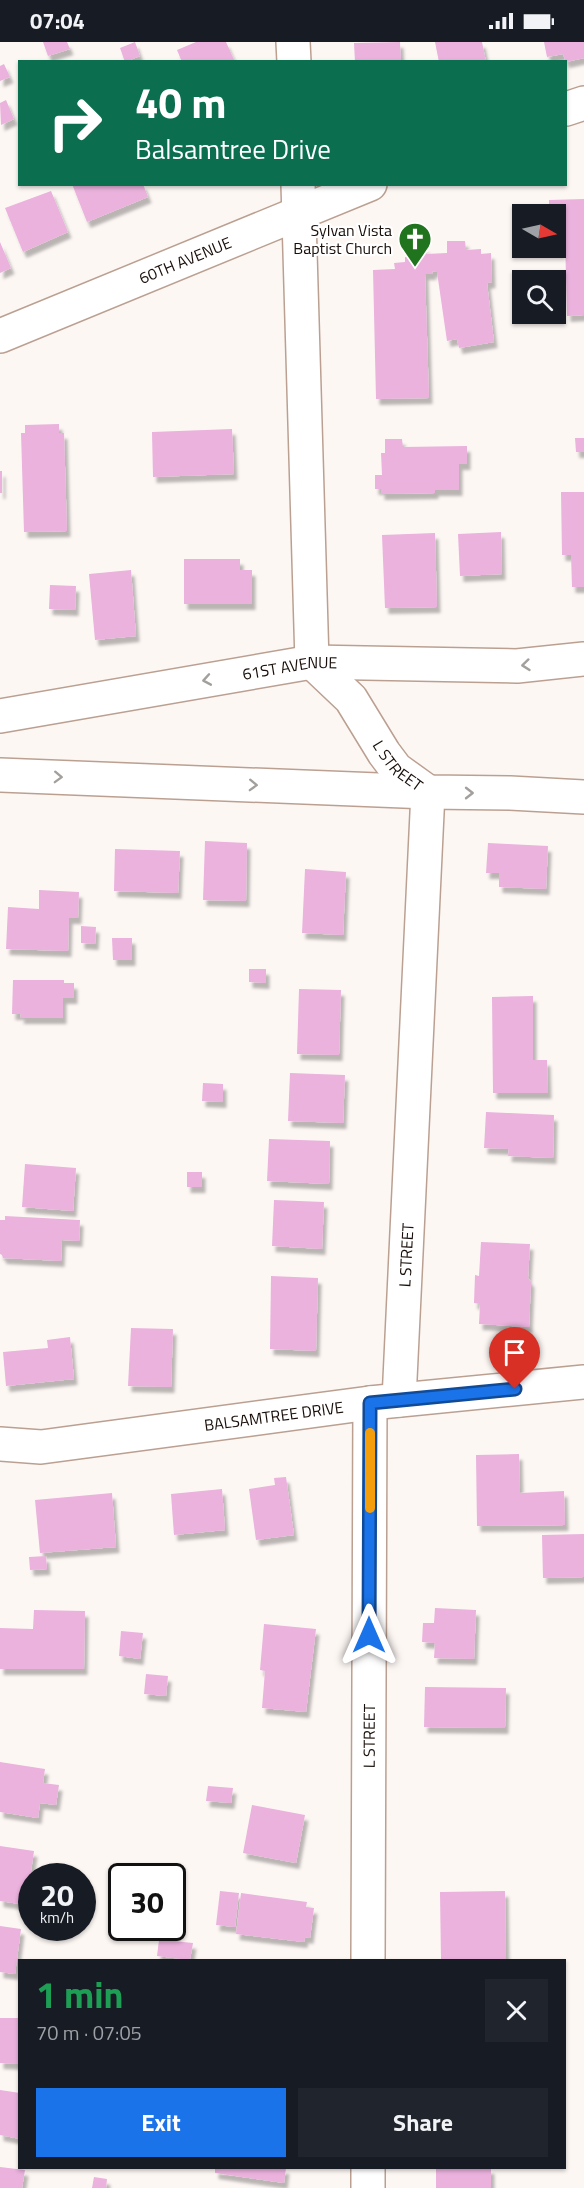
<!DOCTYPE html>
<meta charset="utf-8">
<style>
:root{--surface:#171b24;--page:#20242c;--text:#f1f3f6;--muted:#9ea1a6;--accent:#1a73e8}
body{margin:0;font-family:"Titillium Web",sans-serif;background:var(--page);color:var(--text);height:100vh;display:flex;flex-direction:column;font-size:22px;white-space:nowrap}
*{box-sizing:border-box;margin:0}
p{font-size:20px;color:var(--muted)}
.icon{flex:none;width:33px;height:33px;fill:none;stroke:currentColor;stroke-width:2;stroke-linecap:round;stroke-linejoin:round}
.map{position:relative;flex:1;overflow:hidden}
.details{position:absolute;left:18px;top:1917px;width:548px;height:210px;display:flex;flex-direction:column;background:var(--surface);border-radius:0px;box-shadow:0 2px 4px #0004}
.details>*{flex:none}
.guide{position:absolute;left:18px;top:18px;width:549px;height:126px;border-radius:0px;box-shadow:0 2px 4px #0004;background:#0b6e4f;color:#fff;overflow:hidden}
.needle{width:39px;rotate:99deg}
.fabs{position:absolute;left:512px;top:162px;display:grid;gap:12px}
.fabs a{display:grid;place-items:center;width:54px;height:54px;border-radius:0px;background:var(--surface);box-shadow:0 2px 4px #0004;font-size:30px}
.speed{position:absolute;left:18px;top:1821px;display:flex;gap:12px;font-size:30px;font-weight:700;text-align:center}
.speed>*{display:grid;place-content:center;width:78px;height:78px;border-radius:50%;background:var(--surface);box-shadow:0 2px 4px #0004;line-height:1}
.speed small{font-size:15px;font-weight:400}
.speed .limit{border:3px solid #111;border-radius:9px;background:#fff;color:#111}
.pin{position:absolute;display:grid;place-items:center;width:51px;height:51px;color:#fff;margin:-62px -26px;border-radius:50% 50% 50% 0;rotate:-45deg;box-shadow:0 0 6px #0007}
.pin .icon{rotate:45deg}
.me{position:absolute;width:66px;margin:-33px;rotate:0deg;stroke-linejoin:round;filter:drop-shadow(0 0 4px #0008)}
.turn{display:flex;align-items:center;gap:21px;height:126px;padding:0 18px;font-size:27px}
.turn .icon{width:78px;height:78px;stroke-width:2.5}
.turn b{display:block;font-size:42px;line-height:51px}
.round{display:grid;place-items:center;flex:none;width:63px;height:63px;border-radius:0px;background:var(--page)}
.head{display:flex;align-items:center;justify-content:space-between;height:102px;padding:0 18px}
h1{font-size:36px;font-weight:700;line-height:45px;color:#1e9e55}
.button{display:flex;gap:12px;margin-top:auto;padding:12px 18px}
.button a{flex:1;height:69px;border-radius:0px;background:var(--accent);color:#fff;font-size:24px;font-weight:700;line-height:69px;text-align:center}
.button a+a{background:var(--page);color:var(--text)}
.status{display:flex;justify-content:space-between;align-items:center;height:42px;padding:0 30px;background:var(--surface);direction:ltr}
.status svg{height:16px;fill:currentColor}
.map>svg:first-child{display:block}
</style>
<div class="status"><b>07:04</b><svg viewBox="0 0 49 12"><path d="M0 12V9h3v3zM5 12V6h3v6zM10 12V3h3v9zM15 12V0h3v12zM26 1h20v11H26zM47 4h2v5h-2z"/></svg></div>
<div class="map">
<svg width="584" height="2146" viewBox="0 0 584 2146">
<defs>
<filter id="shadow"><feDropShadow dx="3.5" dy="6" stdDeviation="1.5" flood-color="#0004"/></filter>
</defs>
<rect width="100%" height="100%" fill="#fdf7f4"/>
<g fill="#eab2dd" filter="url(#shadow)">
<polygon points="43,0 67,0 70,7 48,14"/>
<polygon points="135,0 140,14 125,20 120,6"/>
<polygon points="196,0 226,0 235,20 182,20 177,8"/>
<polygon points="400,0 401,20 355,20 354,1"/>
<polygon points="435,0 482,0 486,20 439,20"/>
<polygon points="544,0 584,0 584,16 566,20 563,12 547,15"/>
<polygon points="4,22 10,35 0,39 0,24"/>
<polygon points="6,58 14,77 1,83 0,61"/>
<polygon points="72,142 143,142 148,155 87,180"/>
<polygon points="51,149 68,190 23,210 5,166"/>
<polygon points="584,157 584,273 567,274 565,196 555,197 555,172 549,172 549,158"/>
<polygon points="447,199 465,199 466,208 481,207 481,212 491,211 492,240 487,241 494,300 459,306 457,297 447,299 437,230 432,229 433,232 425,232 429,356 376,357 373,228 395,227 394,221 405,220 405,215 411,215 410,207 426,205 426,212 447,211"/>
<polygon points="0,200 11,226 0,231"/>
<polygon points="59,382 59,391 64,391 67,489 24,490 21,391 25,391 25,383"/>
<polygon points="232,387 234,432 153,435 152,390"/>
<polygon points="575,396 584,396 584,410 576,410"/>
<polygon points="385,397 402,397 403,405 467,404 467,422 459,422 459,448 435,448 435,451 381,452 381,447 375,447 375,433 382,433 381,411 385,411"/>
<rect x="0" y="429" width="2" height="22"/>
<polygon points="561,450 584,450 584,545 572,545 571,513 562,513"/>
<polygon points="501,490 502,532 460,534 458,492"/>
<polygon points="435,491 437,565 385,566 382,493"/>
<polygon points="184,517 240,517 240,528 252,528 252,562 184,562"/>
<polygon points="131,528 136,594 95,598 89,532"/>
<polygon points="50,543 76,544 75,568 49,567"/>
<polygon points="205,799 247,801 246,859 203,858"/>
<polygon points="488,801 548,804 546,847 499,845 499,831 486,831"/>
<polygon points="115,807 180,809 178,851 114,849"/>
<polygon points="305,827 346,830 343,893 302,891"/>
<polygon points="39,848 79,850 78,876 69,876 68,909 6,907 8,865 39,867"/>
<polygon points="81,884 96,885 95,902 81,901"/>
<polygon points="112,896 132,896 132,918 113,918"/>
<polygon points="249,927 266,927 266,941 249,940"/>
<polygon points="13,938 64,938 64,941 74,941 74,956 63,956 63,976 20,976 21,972 12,972"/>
<polygon points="299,947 341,948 339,1013 297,1012"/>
<polygon points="533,954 533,1018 547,1018 548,1051 493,1051 492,955"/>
<polygon points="290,1031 345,1033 343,1081 288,1079"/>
<polygon points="203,1041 223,1042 223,1060 202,1059"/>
<polygon points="486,1070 554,1073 553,1116 508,1114 509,1107 484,1106"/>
<polygon points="269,1097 330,1099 329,1142 267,1139"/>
<polygon points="25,1122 76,1126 73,1169 22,1165"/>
<rect x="187" y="1130" width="15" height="15"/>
<polygon points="274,1158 324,1160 322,1207 272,1204"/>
<polygon points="5,1174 80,1178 79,1199 62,1198 61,1219 3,1216 2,1213 0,1212 0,1178 5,1178"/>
<polygon points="481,1200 530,1202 528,1236 531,1240 529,1285 479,1282 480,1262 474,1261 475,1233 479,1234"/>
<polygon points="271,1234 318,1236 316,1309 270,1307"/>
<polygon points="131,1286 173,1287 171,1345 128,1344"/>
<polygon points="70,1295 74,1337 6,1344 3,1310 48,1306 47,1298"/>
<polygon points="519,1412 520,1451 564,1449 565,1483 477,1484 476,1413"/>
<polygon points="286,1435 294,1493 256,1498 249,1447 275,1443 274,1436"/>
<polygon points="222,1447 225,1488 174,1493 171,1452"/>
<polygon points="112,1451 116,1505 40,1511 35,1458"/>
<polygon points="584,1492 584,1535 543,1536 542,1493"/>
<polygon points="46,1514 47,1527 30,1528 29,1515"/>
<polygon points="435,1566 476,1568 474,1617 434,1616 435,1601 422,1600 423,1581 434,1581"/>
<polygon points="34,1568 85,1569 84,1627 0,1627 0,1586 33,1587"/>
<polygon points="264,1582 316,1587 306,1670 262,1666 265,1629 260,1628"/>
<polygon points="121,1589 143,1591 140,1617 119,1614"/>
<polygon points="146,1632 168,1634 166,1654 144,1652"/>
<polygon points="425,1645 506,1646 505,1686 424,1685"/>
<polygon points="0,1720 45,1727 43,1741 59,1743 56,1763 40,1761 38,1776 0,1770"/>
<polygon points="208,1744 233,1746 231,1761 206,1759"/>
<polygon points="252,1763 305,1773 296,1821 243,1811"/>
<polygon points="0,1804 34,1809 26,1863 0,1859"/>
<polygon points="220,1849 239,1851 235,1885 216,1883"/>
<polygon points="505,1849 506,1918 441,1918 440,1850"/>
<polygon points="241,1851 307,1860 306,1865 314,1866 310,1896 305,1895 304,1900 236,1892"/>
<polygon points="0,1884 21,1887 15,1932 0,1930"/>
<polygon points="165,1889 174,1890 173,1899 193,1901 190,1918 157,1914 159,1898 164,1899"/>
<polygon points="0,1976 20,1976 20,2022 0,2021"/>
<polygon points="0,2048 20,2051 20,2097 0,2093"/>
<polygon points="0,2125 25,2128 22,2146 0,2146"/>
<polygon points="215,2126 286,2126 284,2141 215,2131"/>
<rect x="436" y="2126" width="55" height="20"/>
<polygon points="94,2135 107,2137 106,2146 92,2146"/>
</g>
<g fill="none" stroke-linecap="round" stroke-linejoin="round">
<g stroke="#bba091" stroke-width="36">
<g id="street">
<polyline points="293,0 294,20"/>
<polyline points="566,67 584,61"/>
<path id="s1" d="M298,142L312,620L351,657L384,711L396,727L428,750L399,1358"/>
<path id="s2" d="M0,294L370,142"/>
<path id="s3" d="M0,674L312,620L517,624L584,617"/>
<polyline points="0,733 428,750 510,751 584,755"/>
<path id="s4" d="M0,1402L41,1405L370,1361L584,1340"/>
<path id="s5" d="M368,1918L370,1361"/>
<polyline points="368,2146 368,2126"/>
</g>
</g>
<use href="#street" stroke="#fff" stroke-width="33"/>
</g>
<defs><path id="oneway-chevron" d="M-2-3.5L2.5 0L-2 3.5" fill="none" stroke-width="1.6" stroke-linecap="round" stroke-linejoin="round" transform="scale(1.5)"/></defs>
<g stroke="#a39f9d">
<use href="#oneway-chevron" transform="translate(526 623) rotate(174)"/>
<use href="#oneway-chevron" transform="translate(207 638) rotate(170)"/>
<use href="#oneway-chevron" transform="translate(58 735) rotate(2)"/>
<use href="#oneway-chevron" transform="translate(253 743) rotate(2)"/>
<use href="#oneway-chevron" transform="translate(469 751)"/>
</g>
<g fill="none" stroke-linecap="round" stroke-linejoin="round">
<g stroke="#114b97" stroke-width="15">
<polyline id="route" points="369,1593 370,1361 515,1347"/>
</g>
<use href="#route" stroke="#1a73e8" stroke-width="10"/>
<polyline stroke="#f59e0b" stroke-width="10" points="370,1466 370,1391"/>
</g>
<defs>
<g id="church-pin" transform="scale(1.725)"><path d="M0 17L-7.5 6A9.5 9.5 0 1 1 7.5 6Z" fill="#20741e" stroke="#fff"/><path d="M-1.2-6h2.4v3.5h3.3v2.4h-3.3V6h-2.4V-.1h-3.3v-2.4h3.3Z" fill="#fff"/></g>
</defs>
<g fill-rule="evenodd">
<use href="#church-pin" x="415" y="197"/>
</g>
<g text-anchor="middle" stroke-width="4.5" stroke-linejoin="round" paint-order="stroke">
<g font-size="16" fill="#190f0a" stroke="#fff" text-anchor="end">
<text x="392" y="194">Sylvan Vista<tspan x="392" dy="18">Baptist Church</tspan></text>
</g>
<g font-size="16" fill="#190f0a" stroke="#fff">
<text dy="6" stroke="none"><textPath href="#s2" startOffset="200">60TH AVENUE</textPath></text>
<text dy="6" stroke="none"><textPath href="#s3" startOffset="294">61ST AVENUE</textPath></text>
<text dy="6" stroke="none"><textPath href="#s1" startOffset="614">L STREET</textPath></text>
<text transform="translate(406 1213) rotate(-87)" y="6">L STREET</text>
<text dy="6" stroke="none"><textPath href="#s4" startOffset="276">BALSAMTREE DRIVE</textPath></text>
<text dy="6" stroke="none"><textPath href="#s5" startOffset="224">L STREET</textPath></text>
</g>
</g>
</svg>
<div class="fabs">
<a><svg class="needle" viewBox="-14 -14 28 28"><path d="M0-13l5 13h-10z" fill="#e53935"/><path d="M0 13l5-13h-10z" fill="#9ea1a6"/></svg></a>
<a><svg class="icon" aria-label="search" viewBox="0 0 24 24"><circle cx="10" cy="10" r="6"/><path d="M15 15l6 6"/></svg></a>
</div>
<div class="speed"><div>20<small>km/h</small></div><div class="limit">30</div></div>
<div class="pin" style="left:515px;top:1347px;background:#d93025"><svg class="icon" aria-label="arrive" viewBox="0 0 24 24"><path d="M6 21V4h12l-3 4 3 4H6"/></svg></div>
<svg class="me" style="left:369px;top:1593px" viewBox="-20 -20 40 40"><path d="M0-17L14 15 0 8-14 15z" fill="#1a73e8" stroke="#fff" stroke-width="4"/></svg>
<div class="guide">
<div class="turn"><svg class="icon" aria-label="right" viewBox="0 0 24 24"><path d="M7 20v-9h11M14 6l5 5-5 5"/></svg><div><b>40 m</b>Balsamtree Drive</div></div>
</div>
<section class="details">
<div class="head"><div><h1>1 min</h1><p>70 m · 07:05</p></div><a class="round"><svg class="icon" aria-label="close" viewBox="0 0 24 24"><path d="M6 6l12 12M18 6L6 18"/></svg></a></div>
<div class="button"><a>Exit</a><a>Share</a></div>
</section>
</div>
